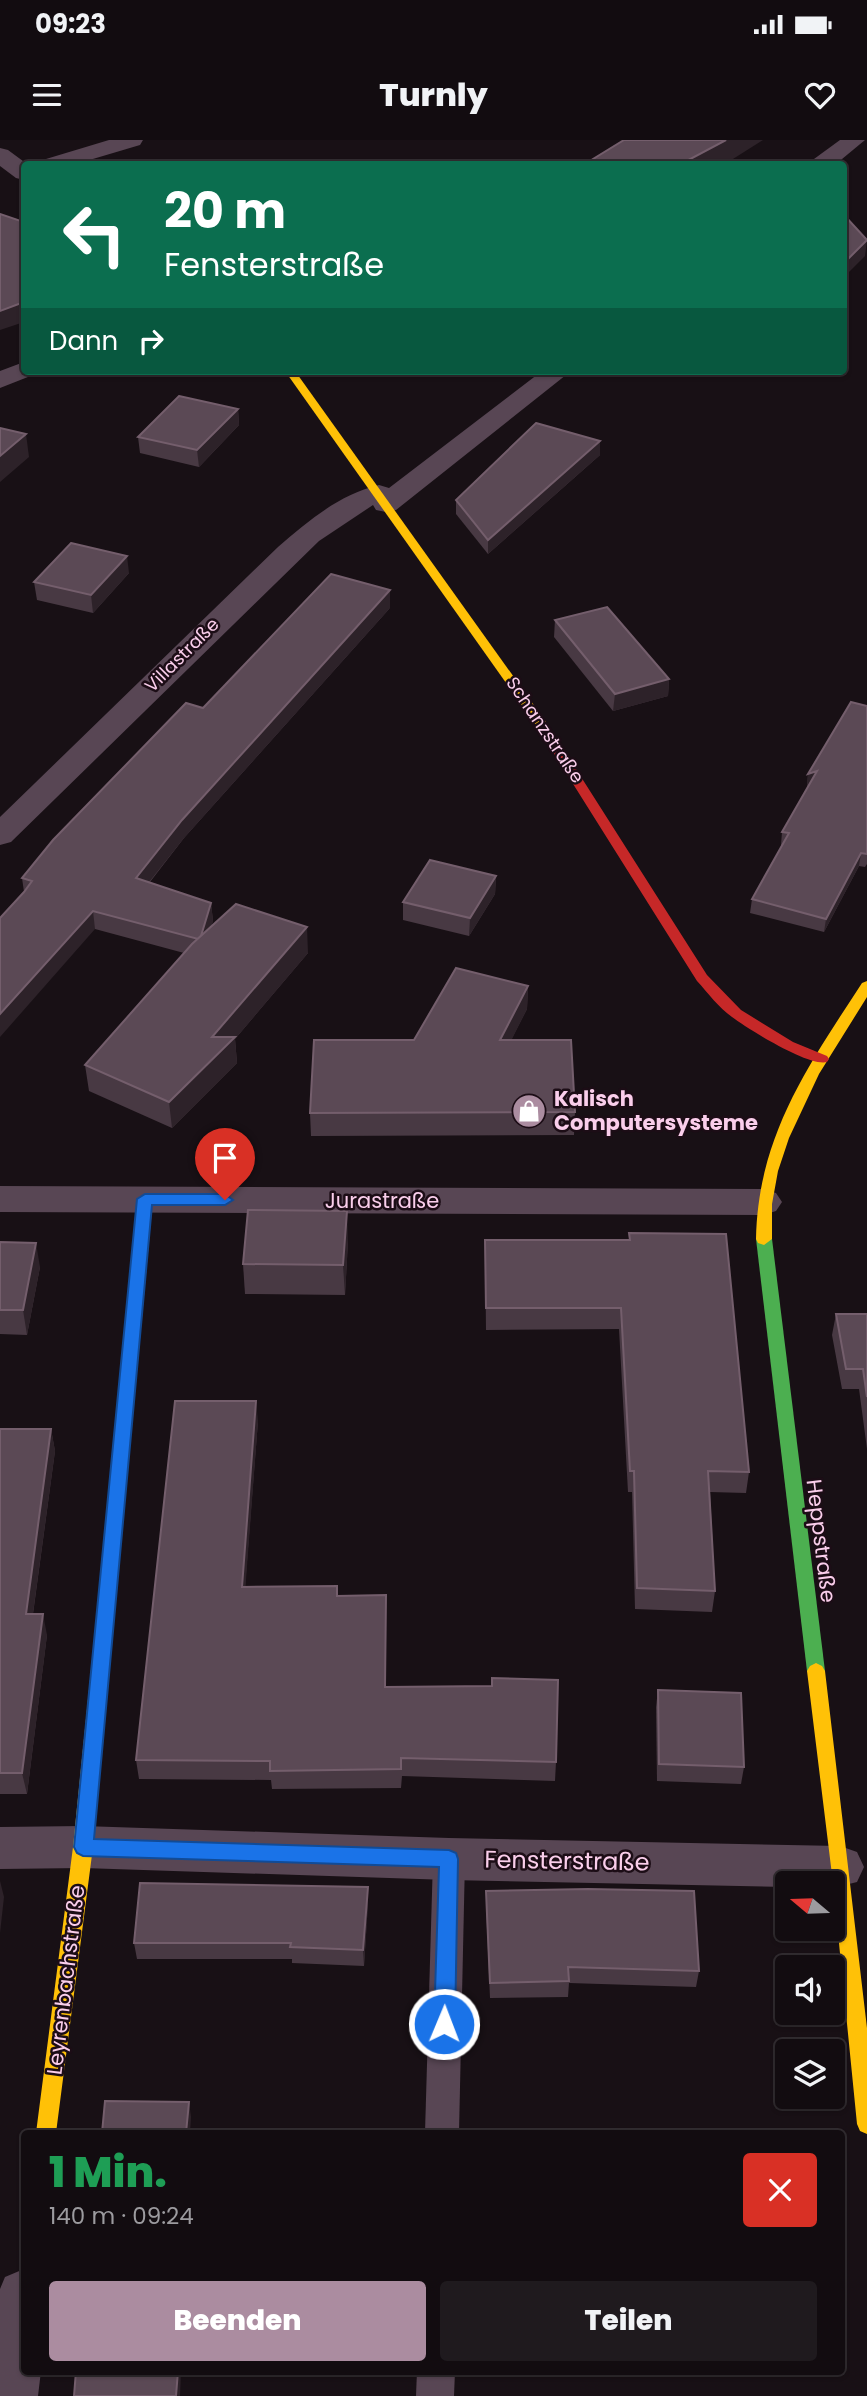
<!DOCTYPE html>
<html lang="de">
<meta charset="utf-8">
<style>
:root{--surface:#120c10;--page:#1f1a1e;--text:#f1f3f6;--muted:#9c9b9f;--line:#312c30;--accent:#ab8ca0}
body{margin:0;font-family:Poppins,sans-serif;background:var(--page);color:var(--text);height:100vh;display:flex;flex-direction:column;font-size:26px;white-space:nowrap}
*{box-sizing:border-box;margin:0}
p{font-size:23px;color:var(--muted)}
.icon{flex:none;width:38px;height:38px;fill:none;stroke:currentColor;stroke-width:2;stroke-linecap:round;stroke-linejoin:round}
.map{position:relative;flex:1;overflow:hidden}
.drawer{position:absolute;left:21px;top:1990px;width:824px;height:245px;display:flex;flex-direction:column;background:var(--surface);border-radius:7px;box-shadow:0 2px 5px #0004,0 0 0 2px var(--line)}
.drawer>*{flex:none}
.hud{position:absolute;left:21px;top:21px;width:826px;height:214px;border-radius:7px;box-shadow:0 2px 5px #0004,0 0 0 2px var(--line);background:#0b6e4f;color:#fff;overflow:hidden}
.needle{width:46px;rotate:289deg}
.buttons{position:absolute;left:775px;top:1731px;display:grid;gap:14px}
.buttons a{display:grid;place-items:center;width:70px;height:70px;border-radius:7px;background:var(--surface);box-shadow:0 2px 5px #0004,0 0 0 2px var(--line);font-size:35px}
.pin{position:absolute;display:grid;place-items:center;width:60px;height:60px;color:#fff;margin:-72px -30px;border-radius:50% 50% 50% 0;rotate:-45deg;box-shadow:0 0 7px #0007}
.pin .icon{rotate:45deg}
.me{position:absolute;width:77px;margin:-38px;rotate:1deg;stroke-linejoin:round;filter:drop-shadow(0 0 5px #0008)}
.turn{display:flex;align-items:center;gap:24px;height:147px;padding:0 28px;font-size:32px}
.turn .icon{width:91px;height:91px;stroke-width:2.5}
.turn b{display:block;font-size:49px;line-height:60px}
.then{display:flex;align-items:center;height:66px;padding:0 28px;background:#0003;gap:14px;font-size:26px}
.round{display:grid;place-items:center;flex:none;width:74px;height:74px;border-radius:7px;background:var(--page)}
.overview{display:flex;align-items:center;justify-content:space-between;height:119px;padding:0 28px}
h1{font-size:42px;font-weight:800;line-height:52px;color:#1e9e55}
.button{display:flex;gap:14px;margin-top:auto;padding:14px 28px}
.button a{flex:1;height:80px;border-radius:7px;background:var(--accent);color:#fff;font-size:28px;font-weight:800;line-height:80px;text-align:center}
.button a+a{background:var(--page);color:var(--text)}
.status{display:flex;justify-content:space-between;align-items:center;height:49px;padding:0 35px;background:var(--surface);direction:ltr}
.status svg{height:19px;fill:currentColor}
header{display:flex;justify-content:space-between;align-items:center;height:91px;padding:0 28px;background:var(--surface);font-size:32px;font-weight:800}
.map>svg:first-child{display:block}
</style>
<div class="status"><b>09:23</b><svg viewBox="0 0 49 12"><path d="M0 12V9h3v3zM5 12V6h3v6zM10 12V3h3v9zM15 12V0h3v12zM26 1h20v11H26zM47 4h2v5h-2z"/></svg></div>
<header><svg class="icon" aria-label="menu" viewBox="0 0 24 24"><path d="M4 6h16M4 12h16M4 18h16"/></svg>Turnly<svg class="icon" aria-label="heart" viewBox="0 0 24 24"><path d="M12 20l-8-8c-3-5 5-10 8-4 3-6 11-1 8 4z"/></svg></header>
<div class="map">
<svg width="867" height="2256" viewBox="0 0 867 2256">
<rect width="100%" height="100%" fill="#181015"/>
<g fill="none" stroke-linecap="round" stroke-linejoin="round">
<g fill="#584654" fill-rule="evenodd">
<polygon points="449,1705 460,1709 465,1719 459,1993 425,1993 433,1719 438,1709"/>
<polygon points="417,2231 455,2231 454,2256 416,2256"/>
</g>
<g fill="#584654" fill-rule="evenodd">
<polygon points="109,0 143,0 140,5 76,24 43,24 46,19"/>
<polygon points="840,0 865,0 836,24 811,24 814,19"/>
<polygon points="0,8 8,10 27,24 24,24 24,40 16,38 0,26"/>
<polygon points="24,222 24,231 36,231 33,235 0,248 0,231"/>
<path d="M542,231H571L396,370L386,372L376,370L373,365L319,401L11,702L0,705V677L278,407C308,381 340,354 379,345L389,348Z"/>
<polygon points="0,1046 763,1049 776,1053 782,1062 776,1071 763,1075 0,1072"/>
<polygon points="83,1686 449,1698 840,1706 857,1712 864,1727 857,1742 833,1748 833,1743 788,1743 788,1747 449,1740 83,1728 0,1729 0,1687"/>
<polygon points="24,2129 24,2231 41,2231 38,2256 0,2256 0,2149 5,2137"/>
</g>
<polygon fill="#4caf50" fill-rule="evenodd" points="764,1093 772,1099 825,1531 822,1536 816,1539 810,1536 807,1531 756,1099"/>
<g fill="#ffc107" fill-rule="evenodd">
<polygon points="285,231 295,231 546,582 546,588 538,588"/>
<path d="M867,841V857L819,934L789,998L778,1031L772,1064V1099L764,1105L758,1103L756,1099C758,996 808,926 862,843Z"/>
<polygon points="104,1483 110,1485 113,1490 93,1707 56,1993 36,1993 73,1707 95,1490 98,1485"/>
<polygon points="816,1523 822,1526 825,1531 867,1888 867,1994 860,1991 857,1984 833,1743 807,1531 810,1526"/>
</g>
<g fill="#c62828" fill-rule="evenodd">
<path d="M542,581L548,585L707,835L741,870L793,902L827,916L829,919L827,922C809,927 748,889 732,877C719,868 708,853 697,841L536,585Z"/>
<polygon points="145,1054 153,1059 113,1490 110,1495 104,1497 98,1495 95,1490 137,1059"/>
</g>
</g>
<g fill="#483943">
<polygon points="238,269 239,285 199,327 140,313 138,297"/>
<polygon points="600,301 600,315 488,414 456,374 456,360"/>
<polygon points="129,433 93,473 37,460 34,442"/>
<polygon points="390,468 184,698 150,742 211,763 213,781 211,786 308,813 235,899 237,923 172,988 89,951 85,925 184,813 95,789 24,752 22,738 203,568"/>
<polygon points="555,480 669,539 668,556 613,571 554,497"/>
<polygon points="867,566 867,724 865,727 859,726 824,792 750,773 752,759 782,705 781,705 782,692 808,646 807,647 808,634"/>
<polygon points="496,736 495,754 469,796 403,780 403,762"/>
<polygon points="528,846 527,869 511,900 575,972 574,995 311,996 310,973 414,900"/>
<polygon points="629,1093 749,1332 746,1353 710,1352 715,1451 712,1472 635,1469 632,1352 628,1352 619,1189 486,1190 485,1100 629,1100"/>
<polygon points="348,1101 345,1155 245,1154 243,1124"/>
<polygon points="0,1102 40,1127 27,1195 0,1194"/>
<polygon points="836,1174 867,1174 867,1309 859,1249 842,1249 832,1195"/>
<polygon points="258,1281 245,1447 337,1456 386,1455 386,1547 556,1622 555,1641 402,1636 401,1648 272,1649 271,1640 139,1639 136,1620"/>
<polygon points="0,1289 51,1289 55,1311 33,1474 47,1495 27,1654 0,1654"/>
<polygon points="658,1550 744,1627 741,1644 657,1641 656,1567"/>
<polygon points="486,1751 699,1831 696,1847 569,1843 568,1857 490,1858 486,1767"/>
<polygon points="368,1763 364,1826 292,1823 292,1819 137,1819 134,1803"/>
</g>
<g fill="#2d2229">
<polygon points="726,0 763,0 725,24 681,24"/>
<polygon points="867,100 865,116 844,137 844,123"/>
<polygon points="24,162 24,182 0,190 0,171"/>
<polygon points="238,269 239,285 199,327 197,310"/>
<polygon points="26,294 29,317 0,342 0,316"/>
<polygon points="600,301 600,315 488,414 488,400"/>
<polygon points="127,416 129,433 93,473 91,455"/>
<polygon points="390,450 390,468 184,698 138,756 136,738 182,680"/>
<polygon points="669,539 668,556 613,571 615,554"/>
<polygon points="817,631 815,644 807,647 808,634"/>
<polygon points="861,713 859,726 824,792 826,779"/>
<polygon points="496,736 495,754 469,796 470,778"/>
<polygon points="211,763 213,781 202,818 200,799"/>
<polygon points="93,771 95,789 0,897 0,874"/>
<polygon points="307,787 308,813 235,899 237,923 172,988 169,962 212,897"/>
<polygon points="528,846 527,869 500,923 500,900"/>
<polygon points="347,1071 348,1101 345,1155 343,1125"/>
<polygon points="36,1103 40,1127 27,1195 23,1170"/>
<polygon points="256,1261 258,1281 244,1466 242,1447"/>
<polygon points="51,1289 55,1311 30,1495 26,1474"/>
<polygon points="43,1474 47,1495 27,1654 22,1633"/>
<polygon points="0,1741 4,1757 0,1793"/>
<polygon points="368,1747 368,1763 364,1826 363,1810"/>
<polygon points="189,1962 191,1977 190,1993 186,1993"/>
<polygon points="178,2231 181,2231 180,2256 176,2256"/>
</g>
<g fill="#5b4955" stroke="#745e6c" stroke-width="2">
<polygon points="624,0 726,0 681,24 585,24"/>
<polygon points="0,74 21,81 24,84 24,162 0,171"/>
<polygon points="844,75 867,100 844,123"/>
<polygon points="179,256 238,269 197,310 138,297"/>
<polygon points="536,283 600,301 488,400 456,360"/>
<polygon points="0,288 26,294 0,316"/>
<polygon points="71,403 127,416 91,455 34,442"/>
<polygon points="331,434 390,450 182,680 136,738 211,763 201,796 198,799 93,771 0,874 0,778 24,752 32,741 22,738 53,700 186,563 203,568"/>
<polygon points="607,467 669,539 615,554 555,480"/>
<polygon points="851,562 867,566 867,714 861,713 826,779 752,759 789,693 782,692 817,631 808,634"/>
<polygon points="430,720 496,736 470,778 403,762"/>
<polygon points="236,764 307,787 212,897 235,897 169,962 85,925 192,804"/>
<polygon points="456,828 528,846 500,900 571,900 575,972 310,973 314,900 414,900"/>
<polygon points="248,1070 347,1071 343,1125 243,1124"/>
<polygon points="629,1093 726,1094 749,1332 708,1331 715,1451 637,1448 634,1331 630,1331 621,1168 486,1168 485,1100 630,1100"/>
<polygon points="0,1102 36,1103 23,1170 0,1170"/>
<polygon points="836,1174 867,1174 867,1257 863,1229 846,1229"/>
<polygon points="175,1261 256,1261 242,1447 337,1446 337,1456 386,1455 385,1547 492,1546 492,1538 558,1540 556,1622 401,1618 401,1629 270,1631 270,1621 136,1620"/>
<polygon points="0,1289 51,1289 26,1474 43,1474 22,1633 0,1633"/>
<polygon points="658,1550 741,1553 744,1627 659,1624"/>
<polygon points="140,1743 368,1747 363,1810 290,1807 291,1803 134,1803"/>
<polygon points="588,1749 694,1751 699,1831 568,1827 569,1841 490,1843 486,1751"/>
<polygon points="105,1961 189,1962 186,1993 102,1993"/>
<polygon points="76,2231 178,2231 176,2256 74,2256"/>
</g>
<polygon fill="#1a73e8" stroke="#114b97" stroke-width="2" points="145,1054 225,1054 233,1060 225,1065 152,1065 94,1699 449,1710 456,1713 458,1719 455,1884 452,1890 444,1893 437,1890 434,1884 439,1727 83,1716 77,1713 74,1707 137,1059"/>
<defs>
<g id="shop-disc" transform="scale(1.75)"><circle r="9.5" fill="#ab8ca0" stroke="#1c0d16"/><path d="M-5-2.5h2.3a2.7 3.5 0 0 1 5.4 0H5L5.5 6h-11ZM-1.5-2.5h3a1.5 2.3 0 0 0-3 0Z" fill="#fff"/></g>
</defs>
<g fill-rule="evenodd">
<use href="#shop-disc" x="529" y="971"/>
</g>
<g text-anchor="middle" stroke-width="5" stroke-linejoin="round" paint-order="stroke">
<g font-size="18" fill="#faceeb" stroke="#1c0d16">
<text transform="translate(182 515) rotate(-45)" y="6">Villastraße</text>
<text transform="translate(545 590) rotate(56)" y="6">Schanzstraße</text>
</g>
<g font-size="21" font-weight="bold" fill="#faceeb" stroke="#1c0d16" text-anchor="start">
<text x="554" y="966">Kalisch<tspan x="554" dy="24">Computersysteme</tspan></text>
</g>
<g font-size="21" fill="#faceeb" stroke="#1c0d16">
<text x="382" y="1068">Jurastraße</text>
<text transform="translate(821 1401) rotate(83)" y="7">Heppstraße</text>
<text transform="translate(66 1840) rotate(-83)" y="7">Leyrenbachstraße</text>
</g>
<g font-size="24" fill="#faceeb" stroke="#1c0d16">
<text transform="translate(567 1721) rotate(1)" y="8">Fensterstraße</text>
</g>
</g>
</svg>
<div class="buttons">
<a><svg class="needle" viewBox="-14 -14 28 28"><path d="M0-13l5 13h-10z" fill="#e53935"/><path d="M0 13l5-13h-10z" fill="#9c9b9f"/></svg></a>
<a><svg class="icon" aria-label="sound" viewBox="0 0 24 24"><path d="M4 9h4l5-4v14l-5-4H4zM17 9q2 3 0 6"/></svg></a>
<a><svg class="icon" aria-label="layers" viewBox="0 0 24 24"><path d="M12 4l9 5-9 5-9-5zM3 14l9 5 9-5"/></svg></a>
</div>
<div class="pin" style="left:225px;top:1060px;background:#d93025"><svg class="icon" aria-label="arrive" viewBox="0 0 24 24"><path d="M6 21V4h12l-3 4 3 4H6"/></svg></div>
<svg class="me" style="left:444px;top:1884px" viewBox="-20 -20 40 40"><circle r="17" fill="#1a73e8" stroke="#fff" stroke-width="3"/><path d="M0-11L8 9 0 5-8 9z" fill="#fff"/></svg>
<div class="hud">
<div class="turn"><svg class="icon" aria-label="left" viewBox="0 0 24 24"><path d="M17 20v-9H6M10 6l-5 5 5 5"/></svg><div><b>20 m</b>Fensterstraße</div></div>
<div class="then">Dann<svg class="icon" aria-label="right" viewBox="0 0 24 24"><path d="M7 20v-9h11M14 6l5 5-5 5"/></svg></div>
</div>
<section class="drawer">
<div class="overview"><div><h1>1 Min.</h1><p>140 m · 09:24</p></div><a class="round" style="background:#d93025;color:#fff"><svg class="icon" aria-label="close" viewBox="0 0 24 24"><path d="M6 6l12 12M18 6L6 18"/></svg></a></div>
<div class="button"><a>Beenden</a><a>Teilen</a></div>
</section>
</div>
